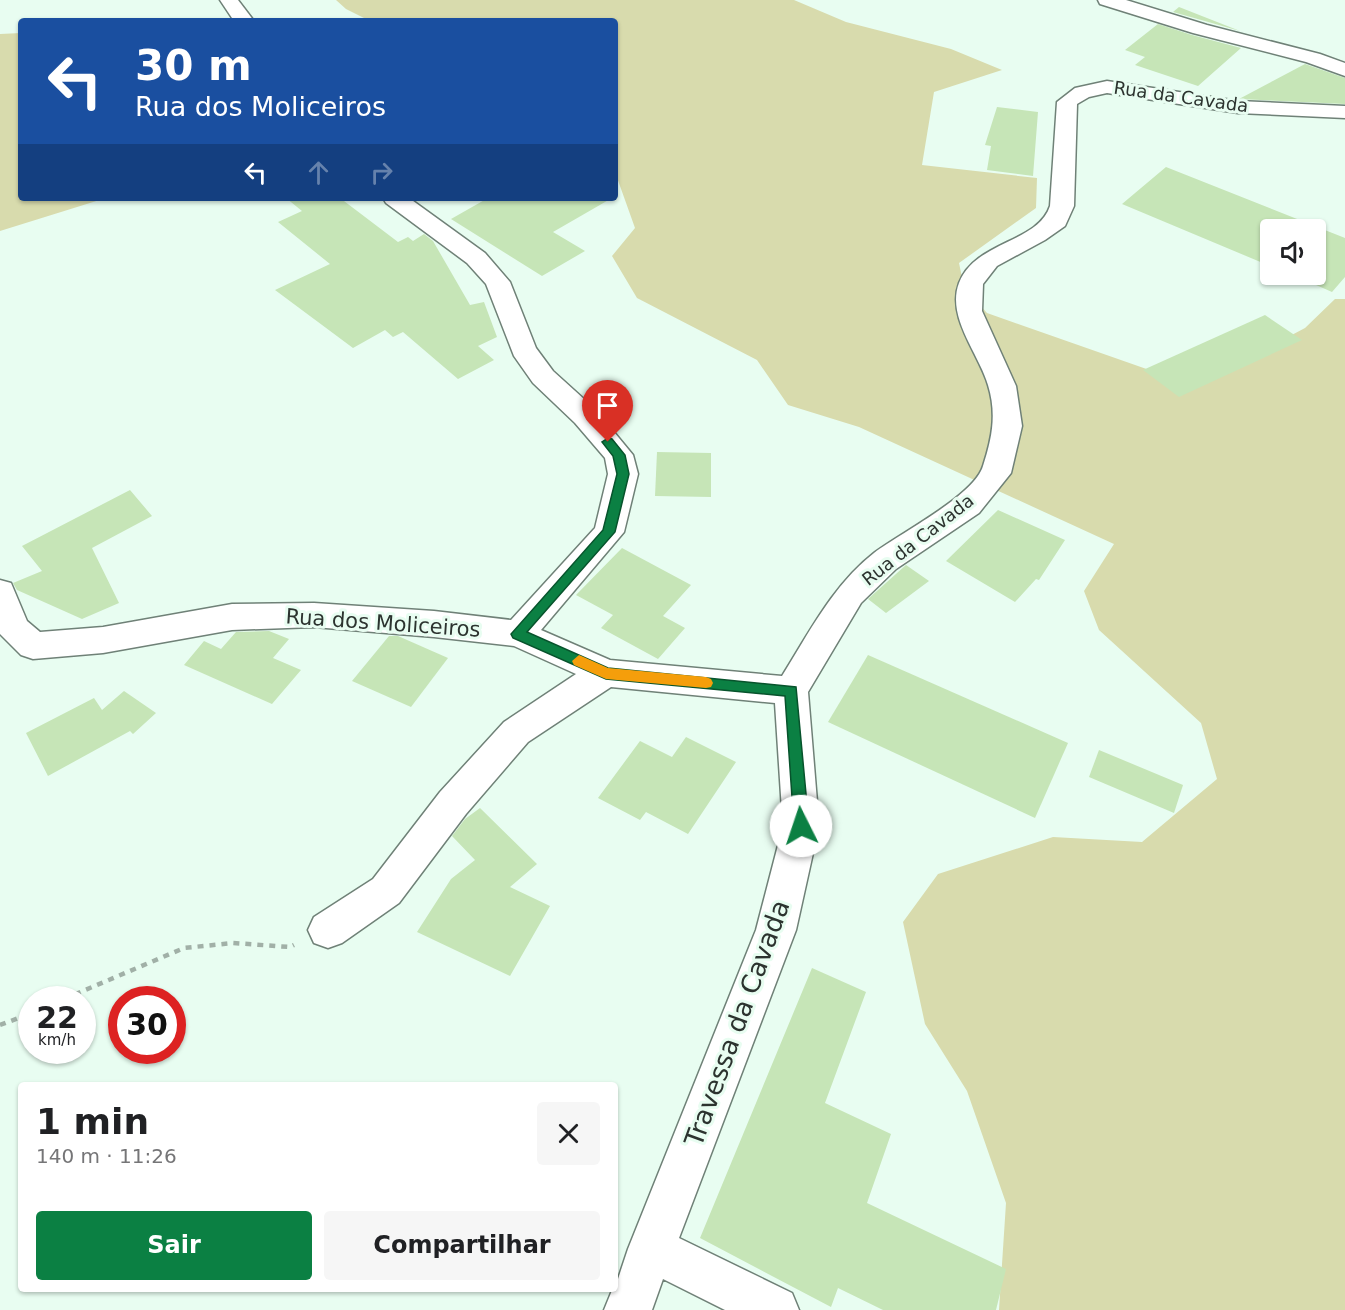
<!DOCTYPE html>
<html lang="pt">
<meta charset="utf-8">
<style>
:root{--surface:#fff;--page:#f6f6f6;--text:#202124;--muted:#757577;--accent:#0b8043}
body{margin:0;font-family:"DejaVu Sans",sans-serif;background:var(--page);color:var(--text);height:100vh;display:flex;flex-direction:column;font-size:22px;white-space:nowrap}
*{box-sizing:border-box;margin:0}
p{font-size:20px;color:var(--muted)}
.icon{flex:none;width:33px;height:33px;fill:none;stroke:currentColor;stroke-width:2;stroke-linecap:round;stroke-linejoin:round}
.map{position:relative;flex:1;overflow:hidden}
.side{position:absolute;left:18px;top:1082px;width:600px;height:210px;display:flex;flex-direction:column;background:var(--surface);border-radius:6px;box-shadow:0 2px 4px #0004}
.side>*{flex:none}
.banner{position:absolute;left:18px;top:18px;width:600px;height:183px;border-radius:6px;box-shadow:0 2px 4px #0004;background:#1a4fa0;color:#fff;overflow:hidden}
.tools{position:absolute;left:1260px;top:219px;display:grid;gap:12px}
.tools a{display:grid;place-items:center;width:66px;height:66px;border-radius:6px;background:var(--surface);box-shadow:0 2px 4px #0004;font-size:30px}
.speed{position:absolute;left:18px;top:986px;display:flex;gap:12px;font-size:30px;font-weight:700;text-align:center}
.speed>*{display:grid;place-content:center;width:78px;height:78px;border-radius:50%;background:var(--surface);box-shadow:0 2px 4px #0004;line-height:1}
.speed small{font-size:15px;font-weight:400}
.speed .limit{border:9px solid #d22;background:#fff;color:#111}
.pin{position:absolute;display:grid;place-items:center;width:51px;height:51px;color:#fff;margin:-62px -26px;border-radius:50% 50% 50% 0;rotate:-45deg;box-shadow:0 0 6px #0007}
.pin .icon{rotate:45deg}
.me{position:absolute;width:66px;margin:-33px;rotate:356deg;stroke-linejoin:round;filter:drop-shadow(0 0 4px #0008)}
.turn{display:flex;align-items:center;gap:21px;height:126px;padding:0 18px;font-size:27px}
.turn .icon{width:78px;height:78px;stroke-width:2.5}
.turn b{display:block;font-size:42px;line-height:51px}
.lanes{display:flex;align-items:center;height:57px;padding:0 18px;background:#0003;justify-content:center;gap:30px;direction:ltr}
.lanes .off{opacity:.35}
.round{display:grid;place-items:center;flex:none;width:63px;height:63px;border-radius:6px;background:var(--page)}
.summary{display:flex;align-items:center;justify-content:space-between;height:102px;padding:0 18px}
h1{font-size:36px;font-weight:600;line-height:45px}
.primary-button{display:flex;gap:12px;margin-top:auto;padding:12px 18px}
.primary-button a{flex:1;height:69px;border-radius:6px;background:var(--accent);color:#fff;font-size:24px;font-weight:600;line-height:69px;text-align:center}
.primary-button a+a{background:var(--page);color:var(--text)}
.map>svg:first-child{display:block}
</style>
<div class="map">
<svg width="1345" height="1310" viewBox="0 0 1345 1310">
<rect width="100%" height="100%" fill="#e8fdf1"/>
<g fill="#d8dbad">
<polygon points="336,0 794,0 846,22 951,49 1002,70 934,92 922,165 1037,178 1036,208 959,263 964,287 987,313 1195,386 1305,328 1335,299 1345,299 1345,1310 999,1310 1006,1203 967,1091 925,1024 903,922 938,874 1053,837 1142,842 1217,779 1201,723 1099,630 1084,591 1114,544 859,427 788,405 757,360 637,298 612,256 635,228 615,172 615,21 370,21 346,9"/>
<polygon points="21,33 21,198 106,198 0,231 0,34"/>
</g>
<g fill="#c6e5b7">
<polygon points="1179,7 1240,31 1173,12"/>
<polygon points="1158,24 1192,35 1241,48 1198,86 1135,65 1145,57 1125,50"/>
<polygon points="1305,64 1345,78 1345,104 1239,99"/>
<polygon points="997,107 1038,112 1033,176 987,170 991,146 985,145"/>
<polygon points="1166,167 1345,238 1345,277 1332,292 1291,274 1316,274 1316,230 1270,230 1270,266 1122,204"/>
<polygon points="286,198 340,198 398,242 408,237 413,241 424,234 433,241 470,305 484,302 497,337 478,346 494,360 458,379 403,332 393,337 385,330 353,348 275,290 330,264 278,222 302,211"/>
<polygon points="488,198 612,198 553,232 585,251 542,276 451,219"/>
<polygon points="1265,315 1302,340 1179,397 1143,370"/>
<polygon points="657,452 711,453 711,497 655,496"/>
<polygon points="130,490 152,516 92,548 119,603 82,619 17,590 13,583 42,571 22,546"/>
<polygon points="998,510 1065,540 1039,580 1036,579 1015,602 946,561"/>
<polygon points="622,548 691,585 663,616 685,628 658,659 601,628 613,615 576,595"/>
<polygon points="906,565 929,581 886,613 868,599"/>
<polygon points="269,631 289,639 273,658 301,670 272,704 184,665 204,641 221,649 236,632"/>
<polygon points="389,636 398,636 448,658 411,707 352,681"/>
<polygon points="868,655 1068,743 1035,818 828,722"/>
<polygon points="124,691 156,713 133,734 130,731 48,776 26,733 94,698 102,710"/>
<polygon points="686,737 736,762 688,834 646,812 640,820 598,798 640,741 672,757"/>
<polygon points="1099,750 1183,785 1174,813 1089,777"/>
<polygon points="480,808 537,864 510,887 550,906 510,976 417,932 451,879 475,860 452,836 465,819"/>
<polygon points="812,968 866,992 825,1103 891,1134 867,1203 1006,1269 996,1310 883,1310 838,1288 831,1307 700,1238"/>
</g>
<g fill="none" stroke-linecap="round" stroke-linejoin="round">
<g stroke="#6f8177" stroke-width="3">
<g id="minor">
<polygon points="220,0 238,0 254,21 234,21"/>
<polygon points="1098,0 1126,0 1207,25 1320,54 1345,63 1345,76 1306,62 1193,33 1100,4"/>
<path d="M1107,81L1238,101L1345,106V118L1238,113L1107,93L1089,97L1077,104L1074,206L1065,226L1045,240L997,266L983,284L982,311L1016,386L1022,426L1011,473L979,513L896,569L861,603L808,692L819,826L796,930L679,1238L792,1293L799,1310H725L663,1279L652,1310H604L613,1288H615L628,1249L756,930L783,826L775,703L611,687L528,742L466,814L399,903L342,943L328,948L314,943L308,930L314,917L373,879L440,792L504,722L576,674L514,646L434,637L314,627L232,630L103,653L33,659L21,655L0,634V580L11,583L27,621L40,632L103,627L232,604L314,603L434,611L511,620L595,528L608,474L605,458L575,423L533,383L514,356L486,284L467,263L386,203L383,198H409L485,253L510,282L536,348L553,371L595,409L633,455L638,474L624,532L541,630L610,660L782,676C809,633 833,585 874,553C900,533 974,496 983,466C992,438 997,414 988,385C979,354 946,317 959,283C975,241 1038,243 1050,206L1057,102L1075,88Z"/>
</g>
</g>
<g stroke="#a1b0a7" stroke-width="4.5" stroke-dasharray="6 6" stroke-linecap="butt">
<polyline points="64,999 184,948 233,943 290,947 294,945"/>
<polyline points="0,1025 32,1013"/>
</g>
<use href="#minor" fill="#fff" fill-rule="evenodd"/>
</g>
<polygon fill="#0b8043" stroke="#07532c" stroke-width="1.5" points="608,438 612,439 625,455 629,474 615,532 527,632 608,668 796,687 809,826 807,831 801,833 796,831 794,826 785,696 606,679 513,638 511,634 603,530 617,474 613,456 602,442"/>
<polygon fill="#f59e0b" points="579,655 608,668 706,677 711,679 713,683 711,687 706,688 606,679 574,665 572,661"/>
<g text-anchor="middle" stroke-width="6" stroke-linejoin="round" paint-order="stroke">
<g font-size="18" fill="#2c332f" stroke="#e8fdf1">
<text transform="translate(1181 97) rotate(8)" y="6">Rua da Cavada</text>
<text transform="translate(918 540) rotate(-38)" y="6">Rua da Cavada</text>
</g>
<g font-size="21" fill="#2c332f" stroke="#e8fdf1">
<text transform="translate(383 623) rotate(4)" y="7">Rua dos Moliceiros</text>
</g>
<g font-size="26" fill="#2c332f" stroke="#e8fdf1">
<text transform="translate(737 1023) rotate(-70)" y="9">Travessa da Cavada</text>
</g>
</g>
</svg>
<div class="tools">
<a><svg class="icon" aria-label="sound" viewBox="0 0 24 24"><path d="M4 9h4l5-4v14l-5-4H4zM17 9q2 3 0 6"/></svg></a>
</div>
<div class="speed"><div>22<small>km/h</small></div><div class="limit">30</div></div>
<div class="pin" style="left:608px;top:442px;background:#d93025"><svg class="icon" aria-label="arrive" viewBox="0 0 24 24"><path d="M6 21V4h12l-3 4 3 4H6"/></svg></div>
<svg class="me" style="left:801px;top:826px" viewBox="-20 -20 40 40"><circle r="19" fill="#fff"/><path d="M0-13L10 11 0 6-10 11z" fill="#0b8043"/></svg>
<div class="banner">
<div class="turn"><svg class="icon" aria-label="left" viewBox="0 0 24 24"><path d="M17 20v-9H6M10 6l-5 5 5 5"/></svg><div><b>30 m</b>Rua dos Moliceiros</div></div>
<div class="lanes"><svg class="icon" aria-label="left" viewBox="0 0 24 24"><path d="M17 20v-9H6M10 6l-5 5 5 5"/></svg><svg class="icon off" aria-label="ahead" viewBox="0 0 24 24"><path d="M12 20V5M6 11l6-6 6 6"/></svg><svg class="icon off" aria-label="right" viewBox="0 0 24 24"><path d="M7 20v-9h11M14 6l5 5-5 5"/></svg></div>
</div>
<section class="side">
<div class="summary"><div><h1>1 min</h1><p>140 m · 11:26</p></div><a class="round"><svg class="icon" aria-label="close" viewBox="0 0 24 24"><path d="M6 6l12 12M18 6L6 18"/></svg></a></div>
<div class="primary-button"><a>Sair</a><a>Compartilhar</a></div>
</section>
</div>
